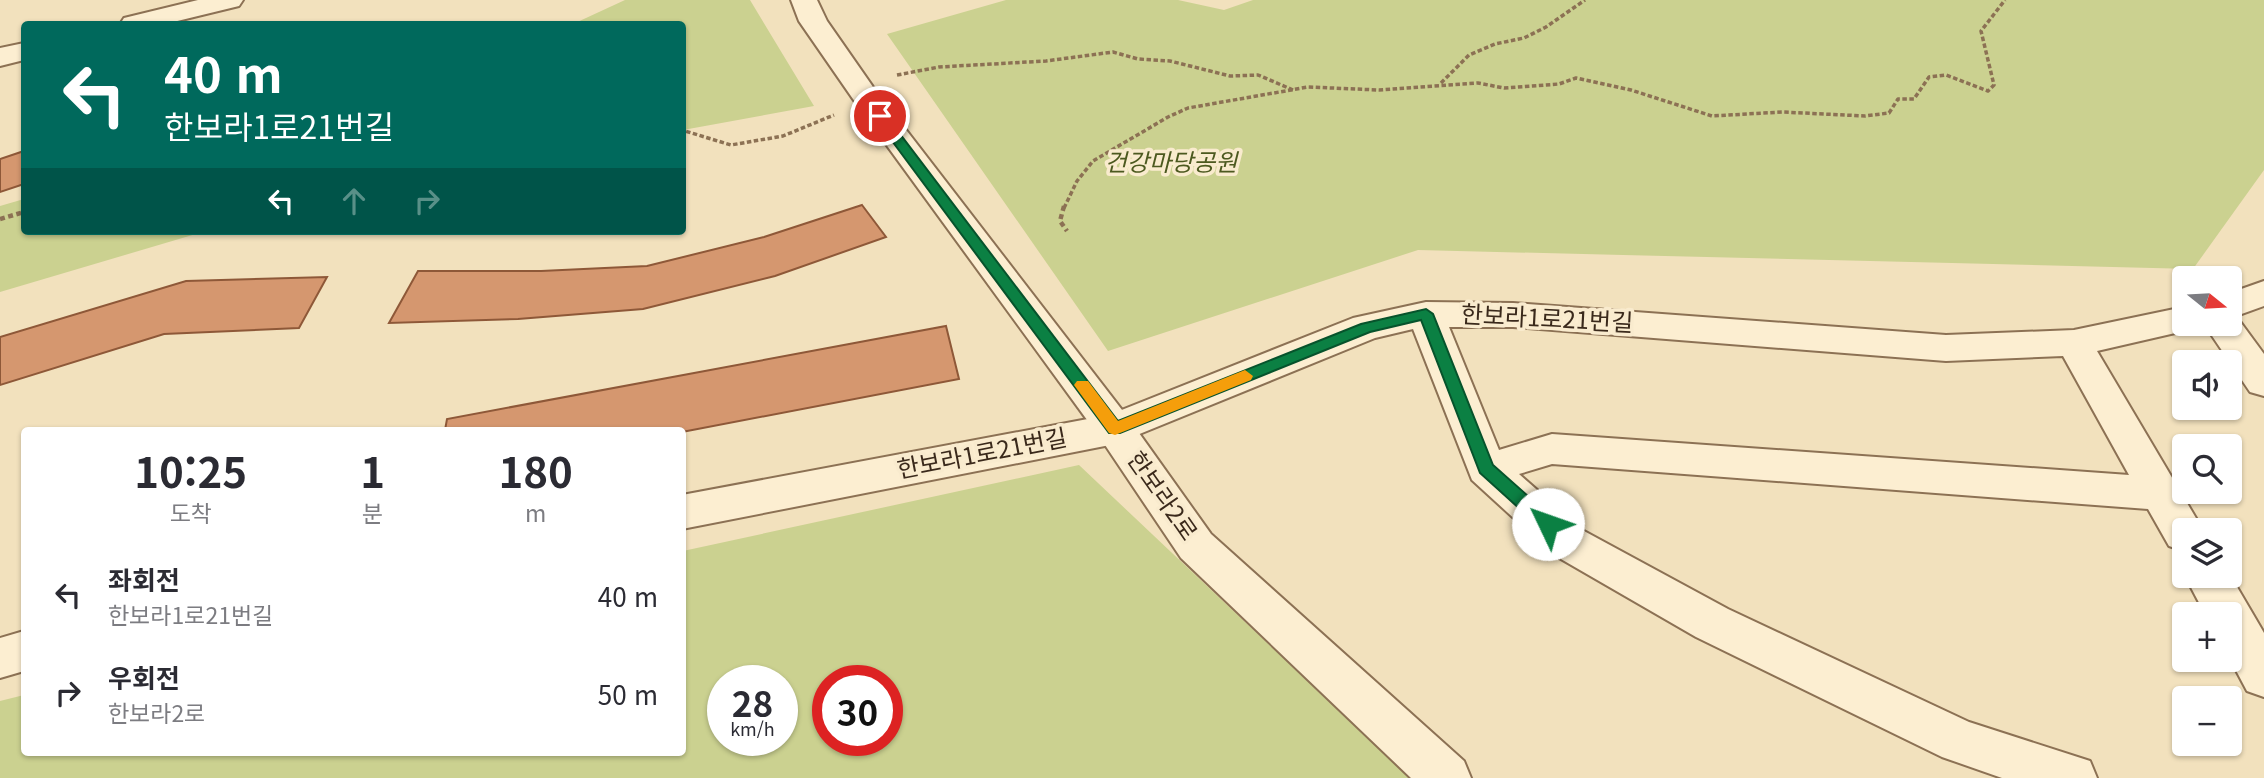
<!DOCTYPE html>
<html lang="ko">
<meta charset="utf-8">
<style>
:root{--surface:#fff;--page:#f2f2f3;--text:#2b2b33;--muted:#7c7c81}
body{margin:0;font-family:Georgia,"Noto Sans KR",serif;background:var(--page);color:var(--text);height:100vh;display:flex;flex-direction:column;font-size:26px;white-space:nowrap}
*{box-sizing:border-box;margin:0}
p{font-size:23px;color:var(--muted)}
.icon{flex:none;width:38px;height:38px;fill:none;stroke:currentColor;stroke-width:2;stroke-linecap:round;stroke-linejoin:round}
.map{position:relative;flex:1;overflow:hidden}
.panel{position:absolute;left:21px;top:427px;width:665px;height:329px;display:flex;flex-direction:column;background:var(--surface);border-radius:7px;box-shadow:0 2px 5px #0004}
.panel>*{flex:none}
.hud{position:absolute;left:21px;top:21px;width:665px;height:214px;border-radius:7px;box-shadow:0 2px 5px #0004;background:#00695c;color:#fff;overflow:hidden}
.needle{width:46px;rotate:108deg}
.buttons{position:absolute;left:2172px;top:266px;display:grid;gap:14px}
.buttons a{display:grid;place-items:center;width:70px;height:70px;border-radius:7px;background:var(--surface);box-shadow:0 2px 5px #0004;font-size:35px}
.speed{position:absolute;left:707px;top:665px;display:flex;gap:14px;font-size:35px;font-weight:700;text-align:center}
.speed>*{display:grid;place-content:center;width:91px;height:91px;border-radius:50%;background:var(--surface);box-shadow:0 2px 5px #0004;line-height:1}
.speed small{font-size:18px;font-weight:400}
.speed .limit{border:10px solid #d22;background:#fff;color:#111}
.pin{position:absolute;display:grid;place-items:center;width:60px;height:60px;color:#fff;margin:-30px;border:4px solid #fff;border-radius:50%;box-shadow:0 2px 7px #0007}
.me{position:absolute;width:77px;margin:-38px;rotate:312deg;stroke-linejoin:round;filter:drop-shadow(0 0 5px #0008)}
.turn{display:flex;align-items:center;gap:24px;height:147px;padding:0 28px;font-size:32px}
.turn .icon{width:91px;height:91px;stroke-width:2.5}
.turn b{display:block;font-size:49px;line-height:60px}
.lanes{display:flex;align-items:center;height:66px;padding:0 28px;background:#0003;justify-content:center;gap:35px;direction:ltr}
.lanes .off{opacity:.35}
.eta{display:flex;justify-content:space-evenly;align-items:center;height:119px;text-align:center}
.eta b{font-size:42px;font-weight:700;line-height:49px}
ul{padding:0;list-style:none}
li{display:flex;align-items:center;gap:21px;height:98px;padding:0 28px}
li div{flex:1}
li b{display:block;font-size:26px}
li em{font-style:normal}
.map>svg:first-child{display:block}
</style>
<div class="map">
<svg width="2264" height="778" viewBox="0 0 2264 778">
<rect width="100%" height="100%" fill="#f2e1bd"/>
<g fill="#cbd190" fill-rule="evenodd">
<polygon points="625,0 750,0 814,106 683,130 682,24 573,24"/>
<polygon points="1006,0 1178,0 1224,10 1253,0 2264,0 2264,170 2193,269 1418,250 1108,351 887,34"/>
<polygon points="24,199 24,231 206,231 0,292 0,206"/>
<path d="M1079,465L1410,778H0V701L24,695V752H682L683,551ZM723,681H782V740H723ZM828,681H887V740H828Z"/>
</g>
<g fill="#d5976f" stroke="#8e5838" stroke-width="2">
<polygon points="24,151 24,184 0,192 0,159"/>
<polygon points="862,205 886,237 775,276 643,309 518,319 389,323 418,271 541,271 647,266 764,237"/>
<polygon points="327,277 299,328 164,334 0,385 0,337 186,281"/>
<polygon points="946,326 959,379 682,432 445,430 447,419"/>
</g>
<g fill="none" stroke-linecap="round" stroke-linejoin="round">
<g stroke="#8c7154" stroke-width="4">
<g id="minor">
<polygon points="198,0 243,0 239,6 165,24 120,24 124,18"/>
<polygon points="24,43 24,60 0,66 0,48"/>
<polygon points="2264,281 2264,306 2236,316 2264,354 2264,396 2250,392 2204,324 2230,324 2230,293"/>
<path d="M1426,302L1513,303L1946,335L2074,330L2184,307V324H2199L2197,328L2097,351L2203,530H2184V551L2169,546L2148,509L1552,464L1519,474L1584,531L1728,609L1969,722L2090,761L2097,778H2002L1942,757L1696,637L1554,555L1472,480L1413,329L1375,338L1115,444L682,529V495L1109,415L1353,318ZM1449,327H1513L1946,361L2063,356L2129,475L1552,434L1499,450Z"/>
<polygon points="2230,575 2264,633 2264,697 2247,691 2230,659 2230,614 2205,614 2185,576"/>
<polygon points="24,631 24,671 0,678 0,638"/>
</g>
</g>
<g stroke="#8c7154" stroke-width="4">
<polygon id="tertiary" points="791,0 817,0 827,21 873,87 1129,419 1211,534 1464,761 1471,778 1411,778 1181,558 1101,439 853,99 799,21"/>
</g>
<g stroke="#8c7154" stroke-width="3.5" stroke-dasharray="4.5 2.5" stroke-linecap="butt">
<polyline points="897,75 939,67 1046,61 1113,52 1138,59 1170,61 1230,76 1258,75 1293,90"/>
<polyline points="1441,83 1469,55 1495,44 1524,38 1546,27 1585,0"/>
<polyline points="682,126 685,131 731,145 783,136 834,115"/>
<polyline points="1064,208 1077,181 1093,161 1168,117 1188,108 1308,87 1379,90 1478,83 1504,88 1559,84 1576,78 1631,90 1712,116 1782,112 1865,116 1889,113 1898,99 1914,99 1929,77 1946,75 1988,91 1994,85 1981,31 2005,0"/>
</g>
<g stroke="#8c7154" stroke-width="4.5" stroke-dasharray="5 3.5" stroke-linecap="butt">
<polyline points="1064,206 1060,221 1067,231"/>
<polyline points="0,219 24,212"/>
</g>
<use href="#minor" fill="#fceed1" fill-rule="evenodd"/>
<use href="#tertiary" fill="#fceed1" fill-rule="evenodd"/>
</g>
<polygon fill="#0b8043" stroke="#07532c" stroke-width="2" points="880,112 884,113 1118,421 1361,324 1426,309 1433,314 1493,465 1555,520 1557,524 1555,529 1542,529 1480,473 1421,320 1370,332 1120,433 1109,433 875,118 875,113"/>
<polygon fill="#f59e0b" points="1245,370 1253,376 1251,380 1115,435 1109,433 1074,385 1077,381 1088,381 1118,421"/>
<g text-anchor="middle" stroke-width="7" stroke-linejoin="round" paint-order="stroke">
<g font-size="24" font-style="italic" fill="#4c591f" stroke="#f9ebce">
<text x="1171" y="171">건강마당공원</text>
</g>
<g font-size="24" fill="#3a291b" stroke="#f9ebce">
<text transform="translate(1547 319) rotate(3)" y="8">한보라1로21번길</text>
<text transform="translate(982 454) rotate(-11)" y="8">한보라1로21번길</text>
<text transform="translate(1162 496) rotate(55)" y="8">한보라2로</text>
</g>
</g>
</svg>
<div class="buttons">
<a><svg class="needle" viewBox="-14 -14 28 28"><path d="M0-13l5 13h-10z" fill="#e53935"/><path d="M0 13l5-13h-10z" fill="#7c7c81"/></svg></a>
<a><svg class="icon" aria-label="sound" viewBox="0 0 24 24"><path d="M4 9h4l5-4v14l-5-4H4zM17 9q2 3 0 6"/></svg></a>
<a><svg class="icon" aria-label="search" viewBox="0 0 24 24"><circle cx="10" cy="10" r="6"/><path d="M15 15l6 6"/></svg></a>
<a><svg class="icon" aria-label="layers" viewBox="0 0 24 24"><path d="M12 4l9 5-9 5-9-5zM3 14l9 5 9-5"/></svg></a>
<a>+</a>
<a>−</a>
</div>
<div class="speed"><div>28<small>km/h</small></div><div class="limit">30</div></div>
<div class="pin" style="left:880px;top:116px;background:#d93025"><svg class="icon" aria-label="arrive" viewBox="0 0 24 24"><path d="M6 21V4h12l-3 4 3 4H6"/></svg></div>
<svg class="me" style="left:1548px;top:524px" viewBox="-20 -20 40 40"><circle r="19" fill="#fff"/><path d="M0-13L10 11 0 6-10 11z" fill="#0b8043"/></svg>
<div class="hud">
<div class="turn"><svg class="icon" aria-label="left" viewBox="0 0 24 24"><path d="M17 20v-9H6M10 6l-5 5 5 5"/></svg><div><b>40 m</b>한보라1로21번길</div></div>
<div class="lanes"><svg class="icon" aria-label="left" viewBox="0 0 24 24"><path d="M17 20v-9H6M10 6l-5 5 5 5"/></svg><svg class="icon off" aria-label="ahead" viewBox="0 0 24 24"><path d="M12 20V5M6 11l6-6 6 6"/></svg><svg class="icon off" aria-label="right" viewBox="0 0 24 24"><path d="M7 20v-9h11M14 6l5 5-5 5"/></svg></div>
</div>
<section class="panel">
<div class="eta">
<div><b>10:25</b><p>도착</p></div>
<div><b>1</b><p>분</p></div>
<div><b>180</b><p>m</p></div>
</div>
<ul>
<li><svg class="icon" aria-label="left" viewBox="0 0 24 24"><path d="M17 20v-9H6M10 6l-5 5 5 5"/></svg><div><b>좌회전</b><p>한보라1로21번길</p></div><em>40 m</em></li>
<li><svg class="icon" aria-label="right" viewBox="0 0 24 24"><path d="M7 20v-9h11M14 6l5 5-5 5"/></svg><div><b>우회전</b><p>한보라2로</p></div><em>50 m</em></li>
</ul>
</section>
</div>
